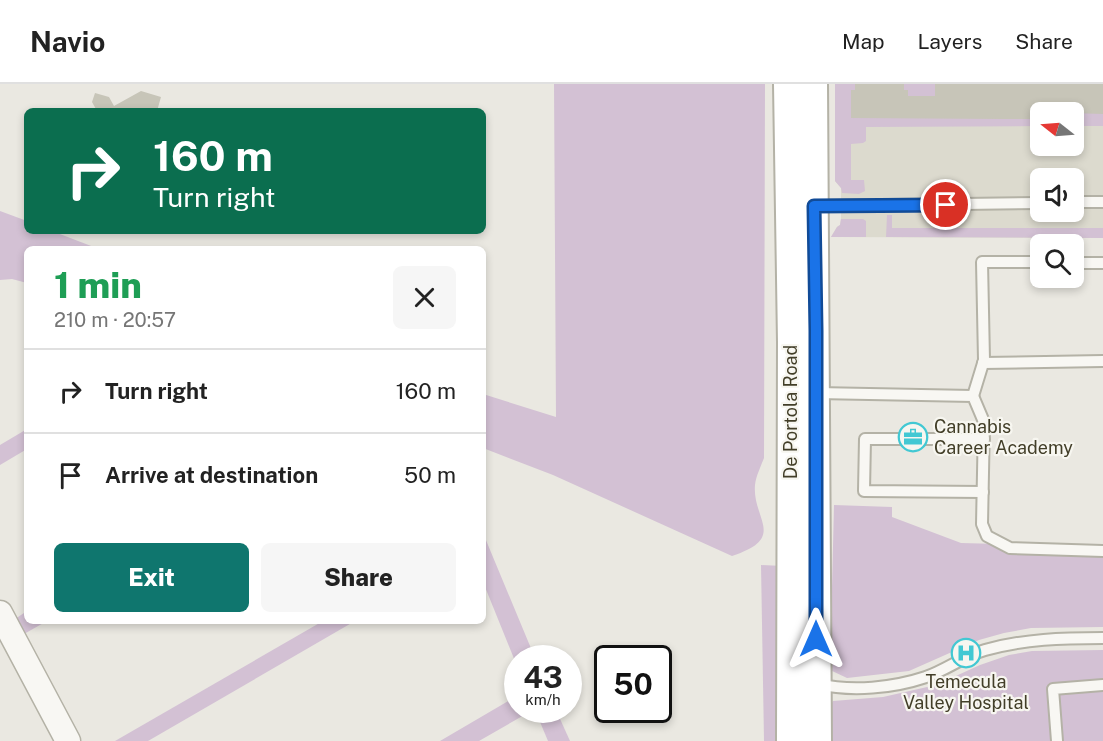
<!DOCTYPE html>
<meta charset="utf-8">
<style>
:root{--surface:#fff;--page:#f6f6f6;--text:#222;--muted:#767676;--line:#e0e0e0;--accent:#0f766e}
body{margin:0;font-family:"Public Sans",sans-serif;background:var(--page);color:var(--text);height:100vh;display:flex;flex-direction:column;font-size:22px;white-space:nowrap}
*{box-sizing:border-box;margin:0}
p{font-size:20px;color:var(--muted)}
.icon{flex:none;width:33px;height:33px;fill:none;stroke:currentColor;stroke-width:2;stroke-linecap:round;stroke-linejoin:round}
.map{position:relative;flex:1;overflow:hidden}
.side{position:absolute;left:24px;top:162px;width:462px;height:378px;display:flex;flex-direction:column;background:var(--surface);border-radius:9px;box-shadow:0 3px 9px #0003}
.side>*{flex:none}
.guide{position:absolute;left:24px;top:24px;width:462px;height:126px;border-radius:9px;box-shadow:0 3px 9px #0003;background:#0b6e4f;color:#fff;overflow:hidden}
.needle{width:39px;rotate:287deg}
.fabs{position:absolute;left:1030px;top:18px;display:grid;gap:12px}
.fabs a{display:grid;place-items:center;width:54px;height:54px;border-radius:9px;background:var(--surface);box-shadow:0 3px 9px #0003;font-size:30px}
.speed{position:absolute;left:504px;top:561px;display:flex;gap:12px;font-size:30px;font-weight:700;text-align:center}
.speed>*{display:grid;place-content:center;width:78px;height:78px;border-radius:50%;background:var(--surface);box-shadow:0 3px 9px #0003;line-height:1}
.speed small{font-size:15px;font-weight:400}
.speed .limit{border:3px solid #111;border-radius:9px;background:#fff;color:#111}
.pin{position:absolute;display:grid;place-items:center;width:51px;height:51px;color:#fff;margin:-26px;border:3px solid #fff;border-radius:50%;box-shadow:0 2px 6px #0007}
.me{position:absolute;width:66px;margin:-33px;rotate:0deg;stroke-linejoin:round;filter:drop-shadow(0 0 4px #0008)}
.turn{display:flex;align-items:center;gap:21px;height:126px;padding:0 30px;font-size:27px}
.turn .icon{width:78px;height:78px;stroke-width:2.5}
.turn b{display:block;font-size:42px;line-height:51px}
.round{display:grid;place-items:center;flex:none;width:63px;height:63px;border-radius:9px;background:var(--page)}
.headline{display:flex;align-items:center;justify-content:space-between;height:102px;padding:0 30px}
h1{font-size:36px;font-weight:800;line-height:45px;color:#1e9e55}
.button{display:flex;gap:12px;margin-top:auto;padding:12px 30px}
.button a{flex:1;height:69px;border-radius:9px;background:var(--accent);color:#fff;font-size:24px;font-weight:800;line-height:69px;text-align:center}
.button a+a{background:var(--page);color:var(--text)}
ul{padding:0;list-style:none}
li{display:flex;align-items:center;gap:18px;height:84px;padding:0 30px;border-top:2px solid var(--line)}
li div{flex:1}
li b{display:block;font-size:22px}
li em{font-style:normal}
header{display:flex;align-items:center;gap:36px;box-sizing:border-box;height:84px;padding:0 30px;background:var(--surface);border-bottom:2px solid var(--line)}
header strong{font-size:28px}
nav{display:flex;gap:33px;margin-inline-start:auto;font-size:21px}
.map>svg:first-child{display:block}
</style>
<header>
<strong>Navio</strong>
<nav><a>Map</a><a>Layers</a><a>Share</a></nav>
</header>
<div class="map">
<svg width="1103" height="657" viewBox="0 0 1103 657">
<rect width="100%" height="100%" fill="#eae8e1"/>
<path fill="#dcdace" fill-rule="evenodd" d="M835,0H1103V154L831,153L837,143L840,141L841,135V104L835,97ZM1041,28H1074V62H1041ZM1041,94H1074V128H1041Z"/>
<g fill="#d3c1d4">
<path d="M554,0H765L764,374C761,382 756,392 755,401C752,435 788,454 732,472L553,391L483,364V310L556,333Z"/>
<polygon points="835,0 1103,0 1103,42 1074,42 1074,28 1041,28 1041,42 866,43 866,57 863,59 851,60 851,96 864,96 865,107 859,110 842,109 841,104 835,97"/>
<polygon points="0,127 27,137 27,147 52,147 99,165 27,165 27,199 12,195 0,196"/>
<polygon points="887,131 892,131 892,144 1103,144 1103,154 886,153"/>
<polygon points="841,135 863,135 866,137 866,153 831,153 837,143 840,141"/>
<polygon points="27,345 27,365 0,381 0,361"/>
<polygon points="834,421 892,423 892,433 961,459 1103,463 1103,543 1031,544 1004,549 979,556 909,587 847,594 830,586"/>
<polygon points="483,449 535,574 518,574 517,582 483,498"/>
<polygon points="761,481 783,482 782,657 764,657"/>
<polygon points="27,527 27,537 47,537 24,550 15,535"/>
<polygon points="323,537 355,537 148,657 115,657"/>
<polygon points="1103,566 1103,657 830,657 830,622 833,617 883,613 936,601 980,581 1009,571 1032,567"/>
<polygon points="517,612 518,626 533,626 479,657 440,657"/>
<polygon points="535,626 556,626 570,657 548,657"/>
</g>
<g fill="#c7c5b8">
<polygon points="855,0 904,0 904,6 908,6 908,12 935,12 935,0 1103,0 1103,30 1040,28 1040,35 1003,35 851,34 851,6 855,6"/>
<polygon points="141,7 161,13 157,27 97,27 92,18 95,9 109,13 114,22"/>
</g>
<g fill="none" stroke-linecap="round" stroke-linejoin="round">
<g stroke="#b4b2a6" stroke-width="14">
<g id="service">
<polyline points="1074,118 1103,118"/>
<polyline points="814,122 1041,119"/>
<polyline points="1074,179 1103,179"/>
<polyline points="983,279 1103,277"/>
<polyline points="817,309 973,312 984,338 982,440 987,452 1010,464 1103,467"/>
<polyline points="973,312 984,276 982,178 1041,178"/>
<polyline points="983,408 864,407 865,355 984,355"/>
<path d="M818,600C852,608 893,604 926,593C946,586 964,572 985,566C1024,555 1063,554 1103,554"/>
<polyline points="1057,657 1053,605 1103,601"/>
</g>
</g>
<g stroke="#b4b2a6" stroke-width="27">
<polyline id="tertiary" points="0,529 68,657"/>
</g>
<g stroke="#b4b2a6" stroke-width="32">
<g id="secondary">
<polyline points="788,0 792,258 791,657"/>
<polyline points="813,0 817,657"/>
</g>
</g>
<use href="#service" stroke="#f8f7f3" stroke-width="10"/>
<use href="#tertiary" stroke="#f8f7f3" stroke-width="24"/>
<use href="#secondary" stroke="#fff" stroke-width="28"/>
</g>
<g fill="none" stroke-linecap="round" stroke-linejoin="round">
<g stroke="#114b97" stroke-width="15">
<polyline id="route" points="816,555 816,247 814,122 946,121"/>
</g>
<use href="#route" stroke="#1a73e8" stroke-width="10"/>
</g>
<defs>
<g id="office-ring" transform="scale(1.5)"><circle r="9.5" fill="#f7f6f0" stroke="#42c8d3" stroke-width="1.5"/><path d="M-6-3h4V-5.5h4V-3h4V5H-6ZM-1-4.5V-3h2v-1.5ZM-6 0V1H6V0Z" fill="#42c8d3"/></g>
<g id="hospital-ring" transform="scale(1.5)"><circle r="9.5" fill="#f7f6f0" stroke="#42c8d3" stroke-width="1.5"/><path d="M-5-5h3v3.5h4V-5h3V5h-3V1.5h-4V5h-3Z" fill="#42c8d3"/></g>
</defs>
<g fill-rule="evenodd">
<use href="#office-ring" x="913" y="353"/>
<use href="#hospital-ring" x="966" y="569"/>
</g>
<g text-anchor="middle" stroke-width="4.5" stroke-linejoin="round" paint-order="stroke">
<g font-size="18" fill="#423e28" stroke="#f7f6f0">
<text transform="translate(791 328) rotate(-90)" y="6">De Portola Road</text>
</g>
<g font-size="18" fill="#423e28" stroke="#f7f6f0" text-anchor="start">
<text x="934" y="349">Cannabis<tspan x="934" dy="21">Career Academy</tspan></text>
<text x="966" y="604" text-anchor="middle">Temecula<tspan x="966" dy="21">Valley Hospital</tspan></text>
</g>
</g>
</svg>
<div class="fabs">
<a><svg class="needle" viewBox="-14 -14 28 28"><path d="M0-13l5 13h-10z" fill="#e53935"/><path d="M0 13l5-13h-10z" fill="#767676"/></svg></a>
<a><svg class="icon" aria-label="sound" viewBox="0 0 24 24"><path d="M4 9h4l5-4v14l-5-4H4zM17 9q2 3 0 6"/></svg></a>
<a><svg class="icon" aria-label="search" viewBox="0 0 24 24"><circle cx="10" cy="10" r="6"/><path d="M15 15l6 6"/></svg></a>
</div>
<div class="speed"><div>43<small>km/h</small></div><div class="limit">50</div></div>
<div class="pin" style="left:946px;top:121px;background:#d93025"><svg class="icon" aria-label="arrive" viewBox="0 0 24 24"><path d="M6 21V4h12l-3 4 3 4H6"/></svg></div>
<svg class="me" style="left:816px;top:555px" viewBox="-20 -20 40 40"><path d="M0-17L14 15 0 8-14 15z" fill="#1a73e8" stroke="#fff" stroke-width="4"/></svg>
<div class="guide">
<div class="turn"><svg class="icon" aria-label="right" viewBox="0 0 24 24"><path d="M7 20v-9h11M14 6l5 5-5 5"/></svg><div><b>160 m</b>Turn right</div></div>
</div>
<section class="side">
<div class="headline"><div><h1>1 min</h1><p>210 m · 20:57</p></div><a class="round"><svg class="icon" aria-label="close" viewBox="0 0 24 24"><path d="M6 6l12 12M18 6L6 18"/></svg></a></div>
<ul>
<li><svg class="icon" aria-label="right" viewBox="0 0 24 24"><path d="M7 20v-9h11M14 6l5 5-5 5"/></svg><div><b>Turn right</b></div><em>160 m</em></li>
<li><svg class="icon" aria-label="arrive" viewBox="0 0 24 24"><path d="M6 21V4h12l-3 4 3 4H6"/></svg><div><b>Arrive at destination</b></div><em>50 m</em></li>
</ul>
<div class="button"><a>Exit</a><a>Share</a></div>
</section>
</div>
